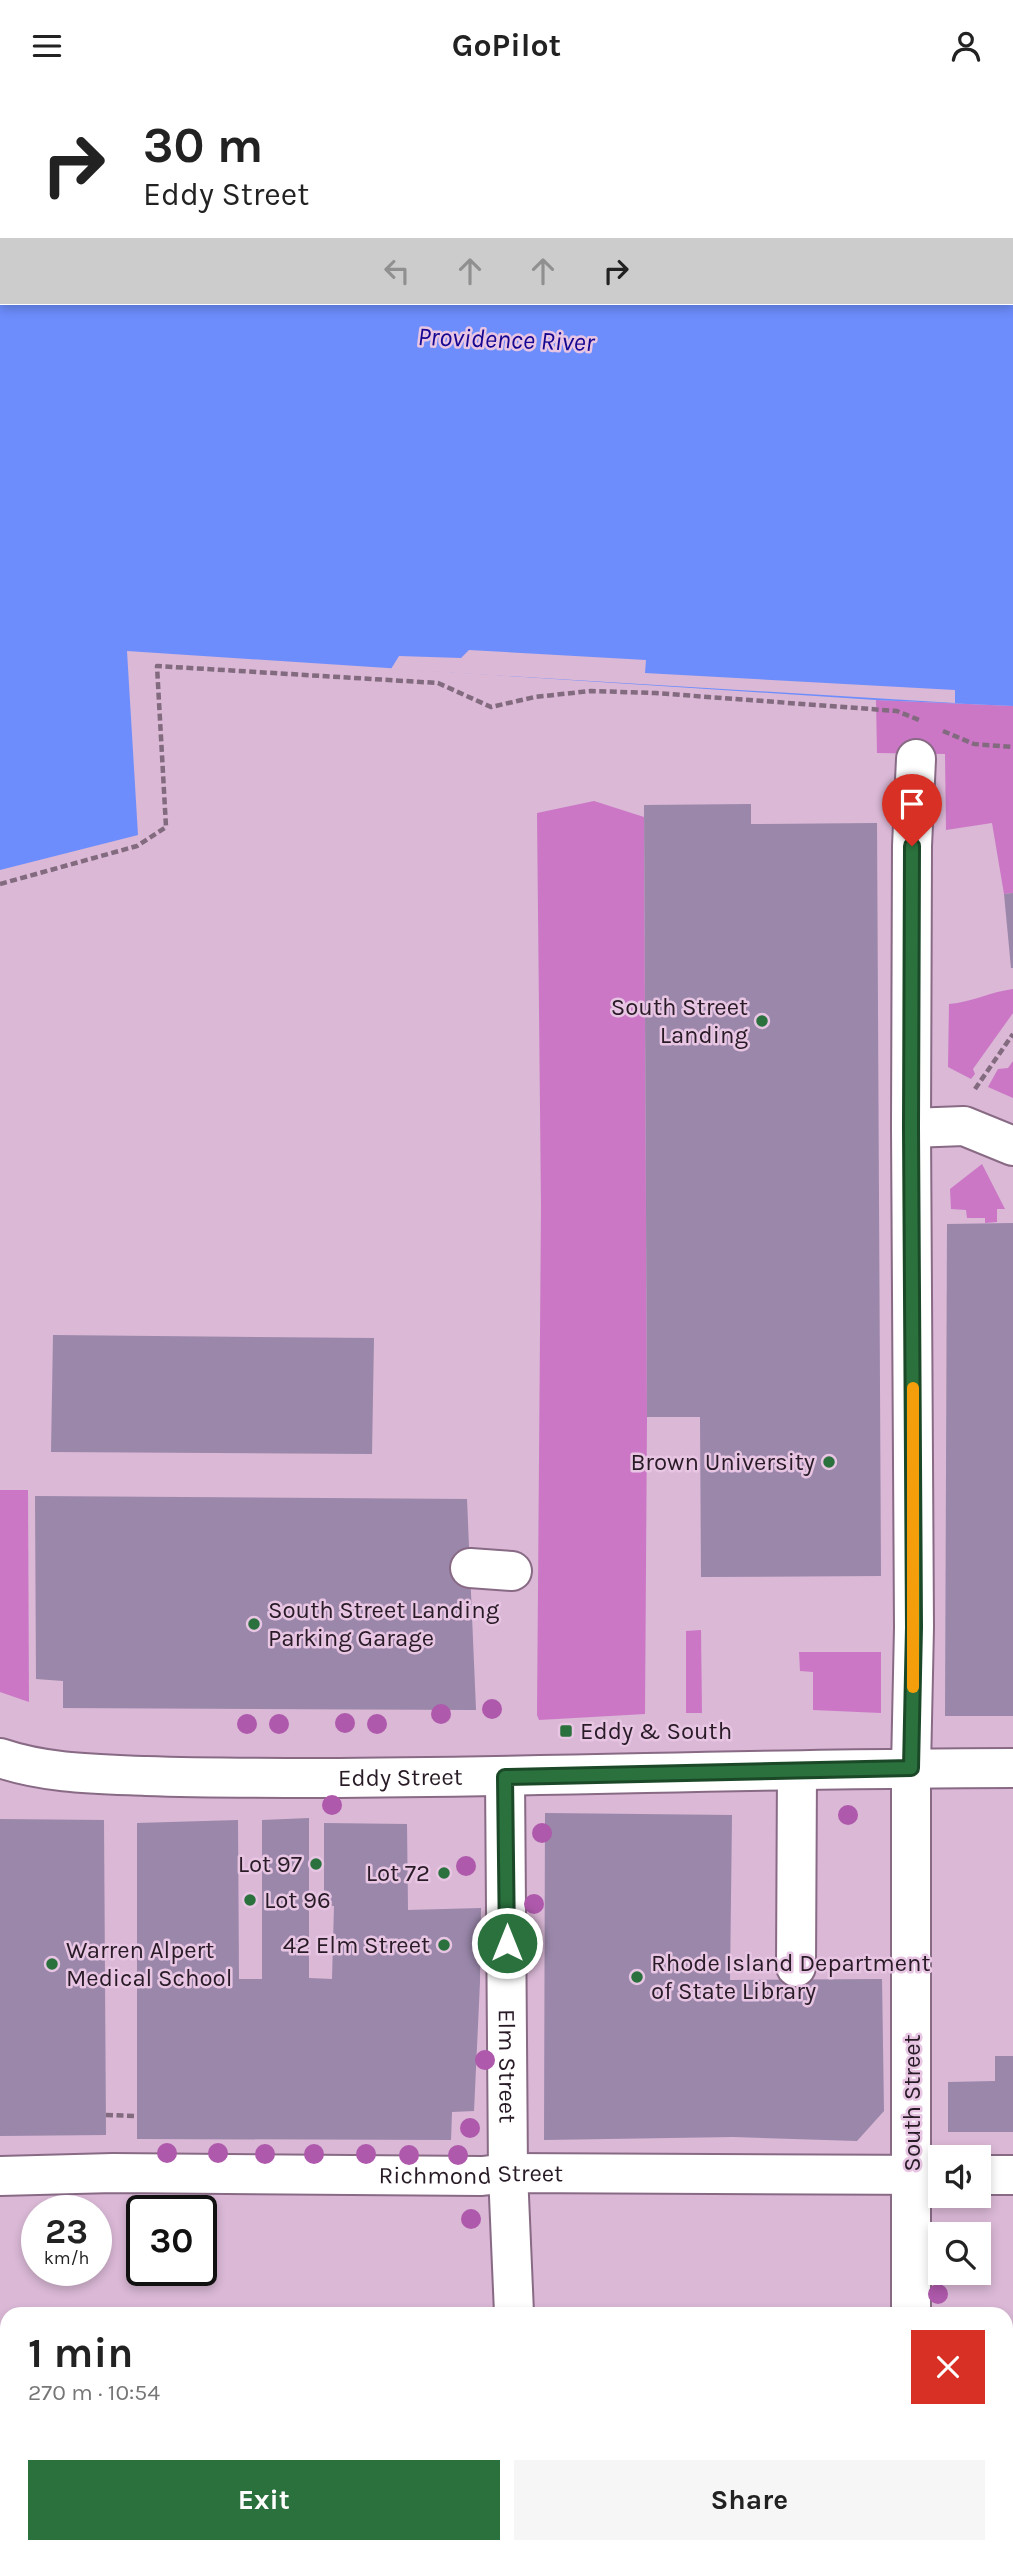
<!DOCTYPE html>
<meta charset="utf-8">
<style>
:root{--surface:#fff;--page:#f6f6f6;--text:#222;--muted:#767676;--accent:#2a713d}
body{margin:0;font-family:Karla,sans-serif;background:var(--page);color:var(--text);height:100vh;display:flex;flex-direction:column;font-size:26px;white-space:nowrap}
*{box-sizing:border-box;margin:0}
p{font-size:23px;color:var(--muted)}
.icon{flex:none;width:38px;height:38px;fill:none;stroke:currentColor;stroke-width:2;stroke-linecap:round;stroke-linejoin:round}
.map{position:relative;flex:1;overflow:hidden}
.sheet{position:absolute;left:0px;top:2216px;width:1013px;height:247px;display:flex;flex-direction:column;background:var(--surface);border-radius:21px 21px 0 0;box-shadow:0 4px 10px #0003}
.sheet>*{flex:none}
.top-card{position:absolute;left:0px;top:0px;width:1013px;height:214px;box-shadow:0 4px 10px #0003;background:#fff;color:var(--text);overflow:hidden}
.tools{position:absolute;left:928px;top:2054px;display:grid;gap:14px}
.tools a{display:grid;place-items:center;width:63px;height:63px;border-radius:0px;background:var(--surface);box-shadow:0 4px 10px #0003;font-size:35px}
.speed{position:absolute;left:21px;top:2104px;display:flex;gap:14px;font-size:35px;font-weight:700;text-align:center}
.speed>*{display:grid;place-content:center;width:91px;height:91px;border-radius:50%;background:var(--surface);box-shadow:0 4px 10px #0003;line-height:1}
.speed small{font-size:18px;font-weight:400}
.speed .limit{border:4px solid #111;border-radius:10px;background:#fff;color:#111}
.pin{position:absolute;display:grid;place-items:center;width:60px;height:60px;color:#fff;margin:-72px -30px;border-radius:50% 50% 50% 0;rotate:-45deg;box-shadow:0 0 7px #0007}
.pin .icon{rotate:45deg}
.me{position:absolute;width:77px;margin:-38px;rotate:0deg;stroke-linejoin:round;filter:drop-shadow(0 0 5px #0008)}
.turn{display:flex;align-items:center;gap:24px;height:147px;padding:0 28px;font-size:32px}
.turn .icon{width:91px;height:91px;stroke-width:2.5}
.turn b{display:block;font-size:49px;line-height:60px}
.lanes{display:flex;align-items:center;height:66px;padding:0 28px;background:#0003;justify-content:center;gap:35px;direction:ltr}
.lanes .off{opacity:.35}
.round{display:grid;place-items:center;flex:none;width:74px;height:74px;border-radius:0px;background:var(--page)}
.summary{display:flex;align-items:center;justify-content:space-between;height:119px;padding:0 28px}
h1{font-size:42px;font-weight:700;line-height:52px}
.primary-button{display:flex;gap:14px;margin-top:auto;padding:14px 28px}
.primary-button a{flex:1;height:80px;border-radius:0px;background:var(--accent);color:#fff;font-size:28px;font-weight:700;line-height:80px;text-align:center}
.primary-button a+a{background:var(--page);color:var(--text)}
header{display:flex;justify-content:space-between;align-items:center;height:91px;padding:0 28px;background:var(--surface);font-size:32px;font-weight:700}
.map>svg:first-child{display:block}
</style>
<header><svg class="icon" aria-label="menu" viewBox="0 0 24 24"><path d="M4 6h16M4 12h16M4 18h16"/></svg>GoPilot<svg class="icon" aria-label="person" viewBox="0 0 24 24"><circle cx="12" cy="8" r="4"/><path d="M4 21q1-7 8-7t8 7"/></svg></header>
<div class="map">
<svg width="1013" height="2461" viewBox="0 0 1013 2461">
<rect width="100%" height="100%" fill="#dab8d6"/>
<g fill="#cb77c6">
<polygon points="876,609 1013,615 1013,802 1004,803 992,732 946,739 945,663 877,662"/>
<polygon points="594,710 644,726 647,1326 645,1623 539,1629 537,1624 541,1116 537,722"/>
<path d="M1013,898V922L973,978L975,983L971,988L948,976L949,913C972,911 990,901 1013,898Z"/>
<polygon points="1013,970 1013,1007 988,996 998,978 1008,977"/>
<polygon points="982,1073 1005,1118 997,1118 997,1131 985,1132 985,1127 967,1127 966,1119 951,1118 950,1098"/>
<polygon points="0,1399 28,1399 29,1611 0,1601"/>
<polygon points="701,1539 702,1622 686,1622 686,1540"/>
<polygon points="799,1561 881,1561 881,1622 813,1619 813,1581 800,1580"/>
</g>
<path fill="#6d8dfc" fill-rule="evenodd" d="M0,0H1013V615L876,609L127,560L138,744L0,779ZM2,2H1012V212H2Z"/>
<polygon fill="#dab8d6" points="469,559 646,569 645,582 955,599 955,612 391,578 399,565 461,567"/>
<g fill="#9a87aa">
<polygon points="751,713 751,733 877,732 881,1485 701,1486 700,1326 647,1326 644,714"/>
<polygon points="1013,802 1013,877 1011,877 1004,803"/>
<polygon points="1013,1132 1013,1625 945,1625 947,1133"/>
<polygon points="53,1244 374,1247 372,1363 51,1361"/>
<polygon points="35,1405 467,1408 476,1619 63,1617 63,1590 36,1588"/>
<polygon points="545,1722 732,1724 730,1889 882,1888 884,2020 857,2050 733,2046 544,2049"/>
<polygon points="309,1727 309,1887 332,1888 334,1815 324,1814 324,1732 407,1733 408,1819 481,1817 480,1891 474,2020 452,2021 451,2049 137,2048 137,1732 238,1729 239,1888 262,1888 262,1729"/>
<polygon points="0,1728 104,1729 106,2044 0,2045"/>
<polygon points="995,1965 1013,1965 1013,2041 948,2041 948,1991 995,1990"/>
<polygon points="149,2455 406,2455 396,2461 140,2461"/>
</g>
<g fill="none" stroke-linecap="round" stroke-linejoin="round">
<g stroke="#886a85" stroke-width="42">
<g id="minor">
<polyline points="911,1037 964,1035 1013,1055"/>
<polyline points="470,1477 512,1480"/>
<path id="s1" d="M505,1686L508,2082L514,2222"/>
<polyline points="796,1876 797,1680"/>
<polyline points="978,2084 1013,2084"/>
<path id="s2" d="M0,2085L113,2082L482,2085L508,2082L940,2084"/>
<polyline points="911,2222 911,1677 914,1536 911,1037 912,755 916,668"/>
<polyline points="512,2461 512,2455"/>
<polyline points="909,2461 909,2455"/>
</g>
</g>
<g stroke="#886a85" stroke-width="42">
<g id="major">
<path id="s3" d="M0,1667C47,1683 97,1683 146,1685C204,1687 262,1687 321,1687C551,1686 782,1677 1013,1677"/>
</g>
</g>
<g stroke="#826a7f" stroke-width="4.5" stroke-dasharray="7 3.5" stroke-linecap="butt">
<polyline points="943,640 974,653 1013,656"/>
<polyline points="0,793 137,755 166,736 157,575 438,592 491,616 535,606 591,600 655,602 897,620 919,629"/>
<polyline points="975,998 1013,943"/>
<polyline points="106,2024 137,2025"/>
</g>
<use href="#minor" stroke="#fff" stroke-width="38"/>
<use href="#major" stroke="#fff" stroke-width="38"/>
</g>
<g fill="#ae59ab">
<circle cx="492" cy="1618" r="10"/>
<circle cx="441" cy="1623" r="10"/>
<circle cx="345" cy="1632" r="10"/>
<circle cx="247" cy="1633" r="10"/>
<circle cx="279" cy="1633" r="10"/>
<circle cx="377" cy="1633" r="10"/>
<circle cx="332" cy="1714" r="10"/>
<circle cx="848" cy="1724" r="10"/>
<circle cx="542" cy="1742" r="10"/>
<circle cx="466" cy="1775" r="10"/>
<circle cx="534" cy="1813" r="10"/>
<circle cx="485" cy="1969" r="10"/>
<circle cx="470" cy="2037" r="10"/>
<circle cx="167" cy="2062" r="10"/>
<circle cx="218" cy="2062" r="10"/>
<circle cx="265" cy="2063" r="10"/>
<circle cx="314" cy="2063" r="10"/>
<circle cx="366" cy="2063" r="10"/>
<circle cx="409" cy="2064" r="10"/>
<circle cx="458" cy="2064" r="10"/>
<circle cx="471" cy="2128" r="10"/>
<circle cx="938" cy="2203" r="10"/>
</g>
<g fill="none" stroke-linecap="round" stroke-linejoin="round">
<g stroke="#1b4928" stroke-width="18">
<polyline id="route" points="507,1852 505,1686 911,1677 914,1536 911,1037 912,755"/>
</g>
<use href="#route" stroke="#2a713d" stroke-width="12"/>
<polyline stroke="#f59e0b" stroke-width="12" points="913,1297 913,1596"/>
</g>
<g fill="#2a713d" stroke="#e7c5e3" stroke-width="2.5">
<circle cx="762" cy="930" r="7"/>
<circle cx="829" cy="1371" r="7"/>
<circle cx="254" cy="1533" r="7"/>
<rect x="559" y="1633" width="14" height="14" rx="3.5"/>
<circle cx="316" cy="1773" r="7"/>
<circle cx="444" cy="1782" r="7"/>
<circle cx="250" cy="1809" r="7"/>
<circle cx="444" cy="1854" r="7"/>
<circle cx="52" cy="1873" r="7"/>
<circle cx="637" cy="1886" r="7"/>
</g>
<g text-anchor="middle" stroke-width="5" stroke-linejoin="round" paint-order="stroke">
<g font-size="24" fill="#281b26" stroke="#e7c5e3" text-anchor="end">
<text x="748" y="924">South Street<tspan x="748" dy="28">Landing</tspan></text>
<text x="815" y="1379">Brown University</text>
<text x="268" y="1527" text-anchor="start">South Street Landing<tspan x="268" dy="28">Parking Garage</tspan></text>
<text x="580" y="1648" text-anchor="start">Eddy &amp; South</text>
<text x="302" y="1781">Lot 97</text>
<text x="430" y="1790">Lot 72</text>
<text x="264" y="1817" text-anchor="start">Lot 96</text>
<text x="430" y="1862">42 Elm Street</text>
<text x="66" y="1867" text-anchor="start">Warren Alpert<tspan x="66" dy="28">Medical School</tspan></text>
<text x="651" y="1880" text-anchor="start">Rhode Island Department<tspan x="651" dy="28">of State Library</tspan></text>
</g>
<g font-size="24" fill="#281b26" stroke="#e7c5e3">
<text dy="8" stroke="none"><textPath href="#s3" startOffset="402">Eddy Street</textPath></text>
<text dy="8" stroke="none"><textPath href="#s1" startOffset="289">Elm Street</textPath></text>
<text transform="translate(912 2012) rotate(-90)" y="8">South Street</text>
<text dy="8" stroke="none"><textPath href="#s2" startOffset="471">Richmond Street</textPath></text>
</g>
<g font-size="26" font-style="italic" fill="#150791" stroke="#e7c5e3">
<text transform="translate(506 248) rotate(2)" y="9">Providence River</text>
</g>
</g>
</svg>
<div class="tools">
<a><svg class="icon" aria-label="sound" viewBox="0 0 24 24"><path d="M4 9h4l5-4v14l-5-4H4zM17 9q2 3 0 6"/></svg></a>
<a><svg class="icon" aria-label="search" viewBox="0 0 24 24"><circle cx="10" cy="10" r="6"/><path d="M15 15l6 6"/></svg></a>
</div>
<div class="speed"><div>23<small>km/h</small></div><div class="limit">30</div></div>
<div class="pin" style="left:912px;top:755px;background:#d93025"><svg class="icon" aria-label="arrive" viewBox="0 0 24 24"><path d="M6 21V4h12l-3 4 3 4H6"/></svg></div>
<svg class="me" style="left:507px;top:1852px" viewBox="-20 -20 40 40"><circle r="17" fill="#2a713d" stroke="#fff" stroke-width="3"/><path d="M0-11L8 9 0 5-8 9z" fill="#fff"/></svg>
<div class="top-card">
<div class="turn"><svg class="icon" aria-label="right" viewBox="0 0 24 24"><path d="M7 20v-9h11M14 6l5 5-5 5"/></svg><div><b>30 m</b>Eddy Street</div></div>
<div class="lanes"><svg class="icon off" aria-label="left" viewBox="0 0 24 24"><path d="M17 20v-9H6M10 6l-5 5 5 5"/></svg><svg class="icon off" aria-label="ahead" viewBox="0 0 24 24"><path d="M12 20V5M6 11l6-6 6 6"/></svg><svg class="icon off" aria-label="ahead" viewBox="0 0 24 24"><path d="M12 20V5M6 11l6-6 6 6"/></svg><svg class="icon" aria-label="right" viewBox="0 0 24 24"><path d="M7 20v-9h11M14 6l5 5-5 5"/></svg></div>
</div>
<section class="sheet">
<div class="summary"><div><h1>1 min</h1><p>270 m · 10:54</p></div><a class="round" style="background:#d93025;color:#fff"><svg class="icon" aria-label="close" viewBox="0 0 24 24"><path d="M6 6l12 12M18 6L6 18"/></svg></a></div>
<div class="primary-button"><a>Exit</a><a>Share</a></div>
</section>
</div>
